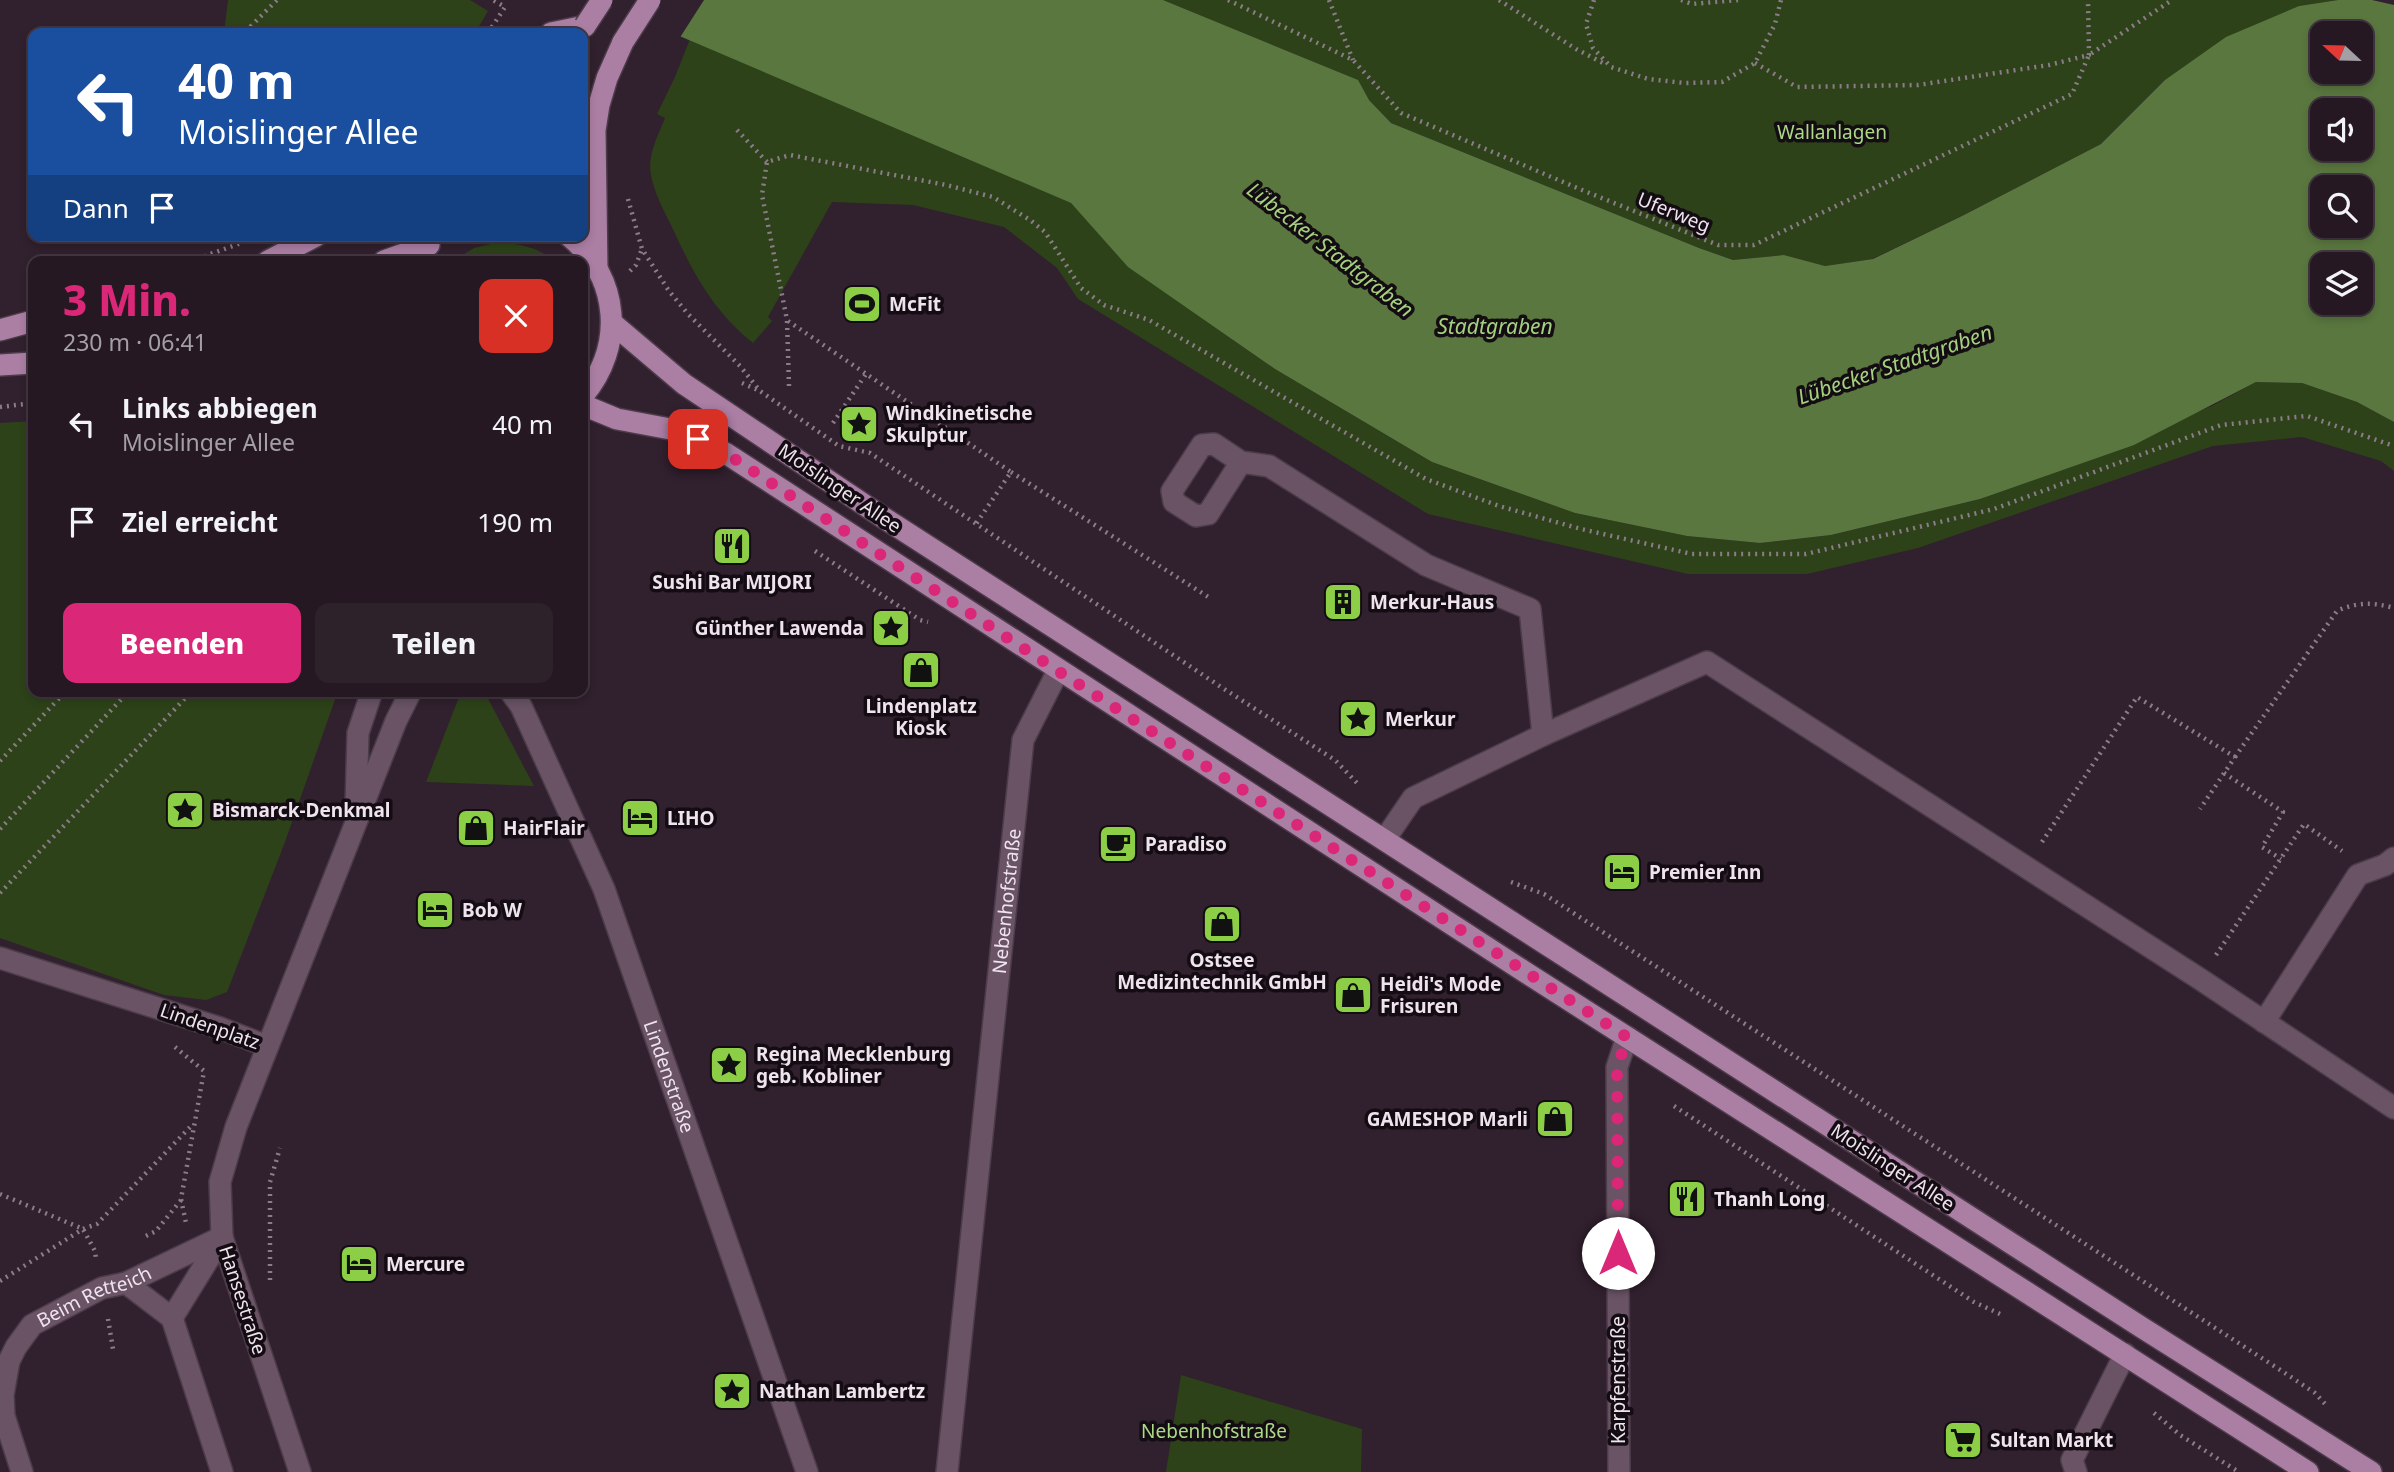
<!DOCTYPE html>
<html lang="de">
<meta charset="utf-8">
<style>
:root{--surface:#251822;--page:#2d212a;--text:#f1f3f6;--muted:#a3a0a5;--line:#423740;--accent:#db2777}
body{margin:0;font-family:"Noto Sans",sans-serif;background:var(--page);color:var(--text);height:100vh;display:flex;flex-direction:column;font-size:26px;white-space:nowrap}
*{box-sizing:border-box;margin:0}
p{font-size:23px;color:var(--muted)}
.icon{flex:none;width:38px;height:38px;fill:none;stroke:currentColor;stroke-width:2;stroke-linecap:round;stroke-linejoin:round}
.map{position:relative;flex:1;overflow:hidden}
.panel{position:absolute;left:28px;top:256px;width:560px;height:441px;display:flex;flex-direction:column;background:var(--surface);border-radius:14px;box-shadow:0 4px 10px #0003,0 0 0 2px var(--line)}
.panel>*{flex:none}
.guide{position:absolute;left:28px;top:28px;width:560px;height:214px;border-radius:14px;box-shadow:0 4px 10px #0003,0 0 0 2px var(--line);background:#1a4fa0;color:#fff;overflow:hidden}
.needle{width:46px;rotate:292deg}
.fabs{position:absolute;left:2310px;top:21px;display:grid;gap:14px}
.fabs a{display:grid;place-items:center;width:63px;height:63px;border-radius:14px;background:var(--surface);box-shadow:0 4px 10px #0003,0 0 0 2px var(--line);font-size:35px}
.pin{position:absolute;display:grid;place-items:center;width:60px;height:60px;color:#fff;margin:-30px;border-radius:14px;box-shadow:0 4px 10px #0006}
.me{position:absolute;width:77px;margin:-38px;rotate:0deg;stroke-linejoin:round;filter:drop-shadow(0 0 5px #0008)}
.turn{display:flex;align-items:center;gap:24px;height:147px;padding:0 35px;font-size:32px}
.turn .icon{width:91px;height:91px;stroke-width:2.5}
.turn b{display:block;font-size:49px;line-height:60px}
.then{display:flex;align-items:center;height:66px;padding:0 35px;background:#0003;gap:14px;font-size:26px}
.round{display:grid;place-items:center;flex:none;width:74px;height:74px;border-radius:14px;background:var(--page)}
.overview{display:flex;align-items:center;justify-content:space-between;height:119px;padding:0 35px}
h1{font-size:42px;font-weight:800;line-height:52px;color:var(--accent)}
.button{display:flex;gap:14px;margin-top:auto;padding:14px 35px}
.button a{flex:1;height:80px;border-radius:14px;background:var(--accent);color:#fff;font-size:28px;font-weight:800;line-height:80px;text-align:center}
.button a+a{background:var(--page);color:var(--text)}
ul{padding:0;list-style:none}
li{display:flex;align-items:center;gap:21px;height:98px;padding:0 35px}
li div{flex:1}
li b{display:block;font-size:26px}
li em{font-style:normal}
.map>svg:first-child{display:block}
</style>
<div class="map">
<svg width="2394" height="1472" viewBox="0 0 2394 1472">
<rect width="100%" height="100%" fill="#31202e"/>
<g fill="#2d4219">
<polygon points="228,0 470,0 488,11 475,33 224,33"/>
<polygon points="1163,0 2338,0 2299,6 2165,80 2101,144 1964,215 1872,259 1825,266 1784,255 1733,260 1699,248 1391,123 1369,100 1357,80"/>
<path d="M690,39L1071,203L1129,267L1275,369L1432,462L1575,513L1687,536L1760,543L1831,535L1980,499L2212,406L2256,382L2302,383L2357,402L2394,422V471L2381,461L2302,437L2213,446L1918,548L1807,574H1688L1428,514L1078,299L1057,268L1004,227L913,205L832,202L768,317L772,321L753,343C712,310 692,271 671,225C663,209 654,192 651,175C647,155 658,136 665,118L657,114L675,77Z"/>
<path d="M499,242C519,244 538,247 554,261H453L474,248Z"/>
<polygon points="33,421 33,691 338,691 285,842 227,992 206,1000 164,995 0,938 0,423"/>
<polygon points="461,692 485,693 534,786 426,782"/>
<polygon points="1181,1375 1362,1429 1361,1472 1166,1472"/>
</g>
<path fill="#5a773f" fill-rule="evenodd" d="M595,0H1163L1358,80L1369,100L1391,123L1699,248L1733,260L1784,255L1825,266L1873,259L1964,215L2101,144L2165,80L2226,37L2299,6L2338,0H2372L2394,5V422L2357,402L2302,383L2256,382L2134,445L1980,499L1831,535L1760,543L1687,536L1575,513L1432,462L1275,369L1128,267L1071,203ZM2322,33H2361V72H2322ZM2322,110H2361V149H2322ZM2322,187H2361V226H2322ZM2322,264H2361V303H2322Z"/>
<polygon fill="#31202e" points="592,0 704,0 679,39 594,3"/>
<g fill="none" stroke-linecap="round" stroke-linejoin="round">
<g stroke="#4c3b49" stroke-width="24">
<g id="minor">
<polyline points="1241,462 1208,514 1196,516 1174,502 1172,491 1202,445 1214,444 1241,462 1269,466 1426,565 1530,609 1543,735"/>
<path id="s1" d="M510,691L521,706L604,889L807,1472"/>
<polyline points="356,806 358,733 372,691"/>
<polyline points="1385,839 1413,798 1543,735 1707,662 2200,979 2394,1108"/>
<polyline points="0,958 220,1028 267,1046"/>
<polyline points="2264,1022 2358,875 2385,865 2394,858"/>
<polyline points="126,1283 172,1318 222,1472"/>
<polyline points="172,1318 222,1237"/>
<path id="s2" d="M22,1472L4,1416L3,1395L9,1361L16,1347L32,1325L102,1288L126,1283L222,1237"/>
<polyline points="300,1472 222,1237 220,1182 236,1127 396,721 411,691"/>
<path id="s3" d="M947,1472L1023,740L1058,671"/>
<polyline points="1619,1472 1617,1067 1627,1037"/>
<polyline points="2076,1472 2072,1460 2125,1354"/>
</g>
</g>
<g stroke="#4c3b49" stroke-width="24">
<g id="major">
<polyline points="551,33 585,26"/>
<path d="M569,236C620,278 625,346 583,396"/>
<polyline points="268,261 316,236"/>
<polyline points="384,261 429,245"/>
<polyline points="597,269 595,130 599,105 607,78 623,42"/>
<polyline points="612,323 684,384 884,518 2141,1327 2371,1472"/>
<polyline points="0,330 33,321"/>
<polyline points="0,365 33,363"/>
<polyline points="583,405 617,419 681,431 727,454 1525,972 2308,1472"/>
</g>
</g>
<g stroke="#8b7c88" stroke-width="4.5" stroke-dasharray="2 5" stroke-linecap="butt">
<polyline points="1228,0 1353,60 1401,113 1582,190 1718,245 1754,245 2072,94 2089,55 2172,0"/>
<polyline points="1329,0 1353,60"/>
<polyline points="1499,0 1576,49 1607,65"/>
<polyline points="1594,0 1586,24 1593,48 1611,67 1648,79 1685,83 1722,82 1755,63 1775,24 1781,0"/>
<polyline points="1681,0 1692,4 1738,0"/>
<polyline points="248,33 251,26 277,0"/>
<polyline points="488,33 505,7 493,0"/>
<polyline points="1755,63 1797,87 1918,85 2049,65 2089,55 2088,0"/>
<polyline points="737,130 767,162"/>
<polyline points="628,199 642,249 669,291 688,314 740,366 760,391 839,446 870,453 1221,687 1335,760 1357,783"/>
<polyline points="191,261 244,242"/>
<polyline points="630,271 636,265 642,249"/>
<polyline points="788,321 1011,472 976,524"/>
<polyline points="742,383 760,391"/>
<polyline points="789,386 787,320 762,195 767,162 790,155 946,185 993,197 1030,220 1045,232 1081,288 1104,305 1149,320 1426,479 1499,506 1581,529 1692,554 1806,554 1994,509 2221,425 2307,416 2394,446"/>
<polyline points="0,407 33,403"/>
<polyline points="833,423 866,374"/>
<polyline points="1011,472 1210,598"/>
<polyline points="815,551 920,620 928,622"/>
<path d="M2235,757L2337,611C2357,602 2373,602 2394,608"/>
<polyline points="0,761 66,691"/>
<polyline points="2224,773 2283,812 2262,847 2281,859"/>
<polyline points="0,829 129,691"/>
<polyline points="2042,842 2137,697 2235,757 2200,809"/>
<polyline points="1511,882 1544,894 2288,1375 2315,1393 2327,1406"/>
<polyline points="0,893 192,691"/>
<polyline points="2216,955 2304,824 2342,851"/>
<polyline points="175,1047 204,1071 181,1199 186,1223"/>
<polyline points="1674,1106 1974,1302 2000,1314"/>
<polyline points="0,1194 83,1229 95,1251 96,1259"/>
<polyline points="146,1236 156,1231 181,1200"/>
<polyline points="270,1280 270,1182 280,1148"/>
<polyline points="0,1281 83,1229 97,1224 193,1124"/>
<polyline points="108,1319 113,1349"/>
<polyline points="2154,1413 2180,1435 2239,1472"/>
</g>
<use href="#minor" stroke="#695365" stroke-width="21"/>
<use href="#major" stroke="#ab7ea4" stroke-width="21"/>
<g stroke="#4c3b49" stroke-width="24" stroke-linecap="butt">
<g id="major-bridge">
<polyline points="585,26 602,0"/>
<polyline points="623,42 650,0"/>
</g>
</g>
<use href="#major-bridge" stroke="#ab7ea4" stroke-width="21"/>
</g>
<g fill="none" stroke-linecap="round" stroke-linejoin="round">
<polyline stroke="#db2777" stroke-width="12" stroke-dasharray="0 21.6" points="698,439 727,454 1058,671 1627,1037 1617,1068 1618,1253"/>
</g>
<defs>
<g id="stadium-square" transform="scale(2.0125)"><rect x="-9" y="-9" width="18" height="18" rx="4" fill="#8cce45" stroke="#140c13"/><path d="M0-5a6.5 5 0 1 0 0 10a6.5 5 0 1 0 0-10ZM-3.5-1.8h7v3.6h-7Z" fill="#111"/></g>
<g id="sight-square" transform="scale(2.0125)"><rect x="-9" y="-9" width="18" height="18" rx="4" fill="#8cce45" stroke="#140c13"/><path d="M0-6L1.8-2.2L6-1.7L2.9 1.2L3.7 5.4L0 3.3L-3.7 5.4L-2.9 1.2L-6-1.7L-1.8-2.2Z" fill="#111"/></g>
<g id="restaurant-square" transform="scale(2.0125)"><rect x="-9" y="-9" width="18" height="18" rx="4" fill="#8cce45" stroke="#140c13"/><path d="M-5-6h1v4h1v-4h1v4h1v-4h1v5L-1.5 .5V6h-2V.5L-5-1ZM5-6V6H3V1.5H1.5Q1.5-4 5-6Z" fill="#111"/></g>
<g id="building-square" transform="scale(2.0125)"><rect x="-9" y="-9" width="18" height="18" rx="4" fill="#8cce45" stroke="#140c13"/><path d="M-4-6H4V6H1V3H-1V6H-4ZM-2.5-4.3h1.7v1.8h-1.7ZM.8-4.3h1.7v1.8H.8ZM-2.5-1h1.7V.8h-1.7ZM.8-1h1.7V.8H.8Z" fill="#111"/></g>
<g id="shop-square" transform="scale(2.0125)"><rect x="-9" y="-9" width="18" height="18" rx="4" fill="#8cce45" stroke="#140c13"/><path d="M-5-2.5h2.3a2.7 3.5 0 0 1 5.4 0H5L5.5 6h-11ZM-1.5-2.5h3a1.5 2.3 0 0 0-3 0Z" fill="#111"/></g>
<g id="hotel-square" transform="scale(2.0125)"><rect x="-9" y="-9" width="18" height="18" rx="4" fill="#8cce45" stroke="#140c13"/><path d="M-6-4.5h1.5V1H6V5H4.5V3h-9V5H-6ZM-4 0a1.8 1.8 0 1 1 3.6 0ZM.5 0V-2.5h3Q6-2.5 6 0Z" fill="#111"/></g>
<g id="cafe-square" transform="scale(2.0125)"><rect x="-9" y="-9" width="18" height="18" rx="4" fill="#8cce45" stroke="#140c13"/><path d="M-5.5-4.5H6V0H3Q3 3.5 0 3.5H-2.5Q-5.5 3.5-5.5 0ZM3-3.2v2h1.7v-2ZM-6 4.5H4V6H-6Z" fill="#111"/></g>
<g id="supermarket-square" transform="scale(2.0125)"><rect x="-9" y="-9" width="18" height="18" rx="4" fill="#8cce45" stroke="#140c13"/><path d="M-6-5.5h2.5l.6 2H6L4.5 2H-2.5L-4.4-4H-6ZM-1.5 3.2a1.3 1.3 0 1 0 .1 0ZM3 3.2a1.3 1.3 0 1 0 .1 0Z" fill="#111"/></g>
</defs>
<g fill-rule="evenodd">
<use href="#stadium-square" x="862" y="304"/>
<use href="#sight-square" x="859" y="424"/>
<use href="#restaurant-square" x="732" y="546"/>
<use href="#building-square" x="1343" y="602"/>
<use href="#sight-square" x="891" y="628"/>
<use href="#shop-square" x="921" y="670"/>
<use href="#sight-square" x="1358" y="719"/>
<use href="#sight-square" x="185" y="810"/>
<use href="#hotel-square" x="640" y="818"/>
<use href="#shop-square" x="476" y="828"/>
<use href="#cafe-square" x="1118" y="844"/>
<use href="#hotel-square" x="1622" y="872"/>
<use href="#hotel-square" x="435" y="910"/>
<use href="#shop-square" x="1222" y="924"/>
<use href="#shop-square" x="1353" y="995"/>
<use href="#sight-square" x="729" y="1065"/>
<use href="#shop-square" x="1555" y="1119"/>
<use href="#restaurant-square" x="1687" y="1199"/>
<use href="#hotel-square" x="359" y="1264"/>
<use href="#sight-square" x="732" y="1391"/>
<use href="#supermarket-square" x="1963" y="1440"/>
</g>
<g text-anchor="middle" stroke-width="7" stroke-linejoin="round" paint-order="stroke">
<g font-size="19" fill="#acd986" stroke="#140c13">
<text x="1832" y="139">Wallanlagen</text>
<text x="1214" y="1438">Nebenhofstraße</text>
</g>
<g font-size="19" fill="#efe3ed" stroke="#140c13">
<text transform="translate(1674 212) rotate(22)" y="7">Uferweg</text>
<text transform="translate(840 488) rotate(34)" y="7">Moislinger Allee</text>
<text dy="7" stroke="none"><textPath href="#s3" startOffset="574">Nebenhofstraße</textPath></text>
<text transform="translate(210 1026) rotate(19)" y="7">Lindenplatz</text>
<text dy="7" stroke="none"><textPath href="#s1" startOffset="418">Lindenstraße</textPath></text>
<text transform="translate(1893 1167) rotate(33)" y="7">Moislinger Allee</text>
<text dy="7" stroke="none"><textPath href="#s2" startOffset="226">Beim Retteich</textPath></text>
<text transform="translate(243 1300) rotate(72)" y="7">Hansestraße</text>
<text transform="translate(1618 1380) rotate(-90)" y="7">Karpfenstraße</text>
</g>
<g font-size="19" font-weight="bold" fill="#efe3ed" stroke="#140c13" text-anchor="start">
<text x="889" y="311">McFit</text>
<text x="886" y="420">Windkinetische<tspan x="886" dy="22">Skulptur</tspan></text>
<text x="732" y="589" text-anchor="middle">Sushi Bar MIJORI</text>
<text x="1370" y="609">Merkur-Haus</text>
<text x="864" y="635" text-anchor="end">Günther Lawenda</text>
<text x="921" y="713" text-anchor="middle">Lindenplatz<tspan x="921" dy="22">Kiosk</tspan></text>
<text x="1385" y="726">Merkur</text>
<text x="212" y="817">Bismarck-Denkmal</text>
<text x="667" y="825">LIHO</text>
<text x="503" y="835">HairFlair</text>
<text x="1145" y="851">Paradiso</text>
<text x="1649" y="879">Premier Inn</text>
<text x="462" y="917">Bob W</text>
<text x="1222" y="967" text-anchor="middle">Ostsee<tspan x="1222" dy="22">Medizintechnik GmbH</tspan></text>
<text x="1380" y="991">Heidi's Mode<tspan x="1380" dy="22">Frisuren</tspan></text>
<text x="756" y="1061">Regina Mecklenburg<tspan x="756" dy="22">geb. Kobliner</tspan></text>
<text x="1528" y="1126" text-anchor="end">GAMESHOP Marli</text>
<text x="1714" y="1206">Thanh Long</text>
<text x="386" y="1271">Mercure</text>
<text x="759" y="1398">Nathan Lambertz</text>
<text x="1990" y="1447">Sultan Markt</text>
</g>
<g font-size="21" font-style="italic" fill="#a5d17f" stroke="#140c13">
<text transform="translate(1330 250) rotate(38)" y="7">Lübecker Stadtgraben</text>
<text x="1495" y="334">Stadtgraben</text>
<text transform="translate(1895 365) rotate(-19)" y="7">Lübecker Stadtgraben</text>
</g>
</g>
</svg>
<div class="fabs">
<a><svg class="needle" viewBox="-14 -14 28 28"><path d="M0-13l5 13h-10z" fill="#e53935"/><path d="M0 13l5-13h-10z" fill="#a3a0a5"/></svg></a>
<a><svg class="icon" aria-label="sound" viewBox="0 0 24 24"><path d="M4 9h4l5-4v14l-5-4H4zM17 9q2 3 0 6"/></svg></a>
<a><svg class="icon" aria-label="search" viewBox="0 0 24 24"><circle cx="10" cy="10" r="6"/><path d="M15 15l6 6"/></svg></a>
<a><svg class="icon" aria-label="layers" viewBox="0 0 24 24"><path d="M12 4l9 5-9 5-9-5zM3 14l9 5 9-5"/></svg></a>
</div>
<div class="pin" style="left:698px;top:439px;background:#d93025"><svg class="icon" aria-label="arrive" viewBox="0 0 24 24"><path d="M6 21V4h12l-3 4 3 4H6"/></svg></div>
<svg class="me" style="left:1618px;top:1253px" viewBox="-20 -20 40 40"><circle r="19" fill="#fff"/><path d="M0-13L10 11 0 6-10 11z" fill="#db2777"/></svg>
<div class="guide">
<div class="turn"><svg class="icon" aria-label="left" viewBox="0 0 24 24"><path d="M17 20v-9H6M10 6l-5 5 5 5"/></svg><div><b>40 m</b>Moislinger Allee</div></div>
<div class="then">Dann<svg class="icon" aria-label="arrive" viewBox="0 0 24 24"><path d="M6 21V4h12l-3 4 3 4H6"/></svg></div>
</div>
<section class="panel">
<div class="overview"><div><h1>3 Min.</h1><p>230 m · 06:41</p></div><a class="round" style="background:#d93025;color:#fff"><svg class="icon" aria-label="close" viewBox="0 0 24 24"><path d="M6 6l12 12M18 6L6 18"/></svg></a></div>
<ul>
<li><svg class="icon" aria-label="left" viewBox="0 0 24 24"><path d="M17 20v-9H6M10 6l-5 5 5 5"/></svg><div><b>Links abbiegen</b><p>Moislinger Allee</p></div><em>40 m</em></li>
<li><svg class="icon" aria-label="arrive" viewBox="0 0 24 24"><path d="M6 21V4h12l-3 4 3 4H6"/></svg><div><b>Ziel erreicht</b></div><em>190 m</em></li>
</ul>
<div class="button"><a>Beenden</a><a>Teilen</a></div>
</section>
</div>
